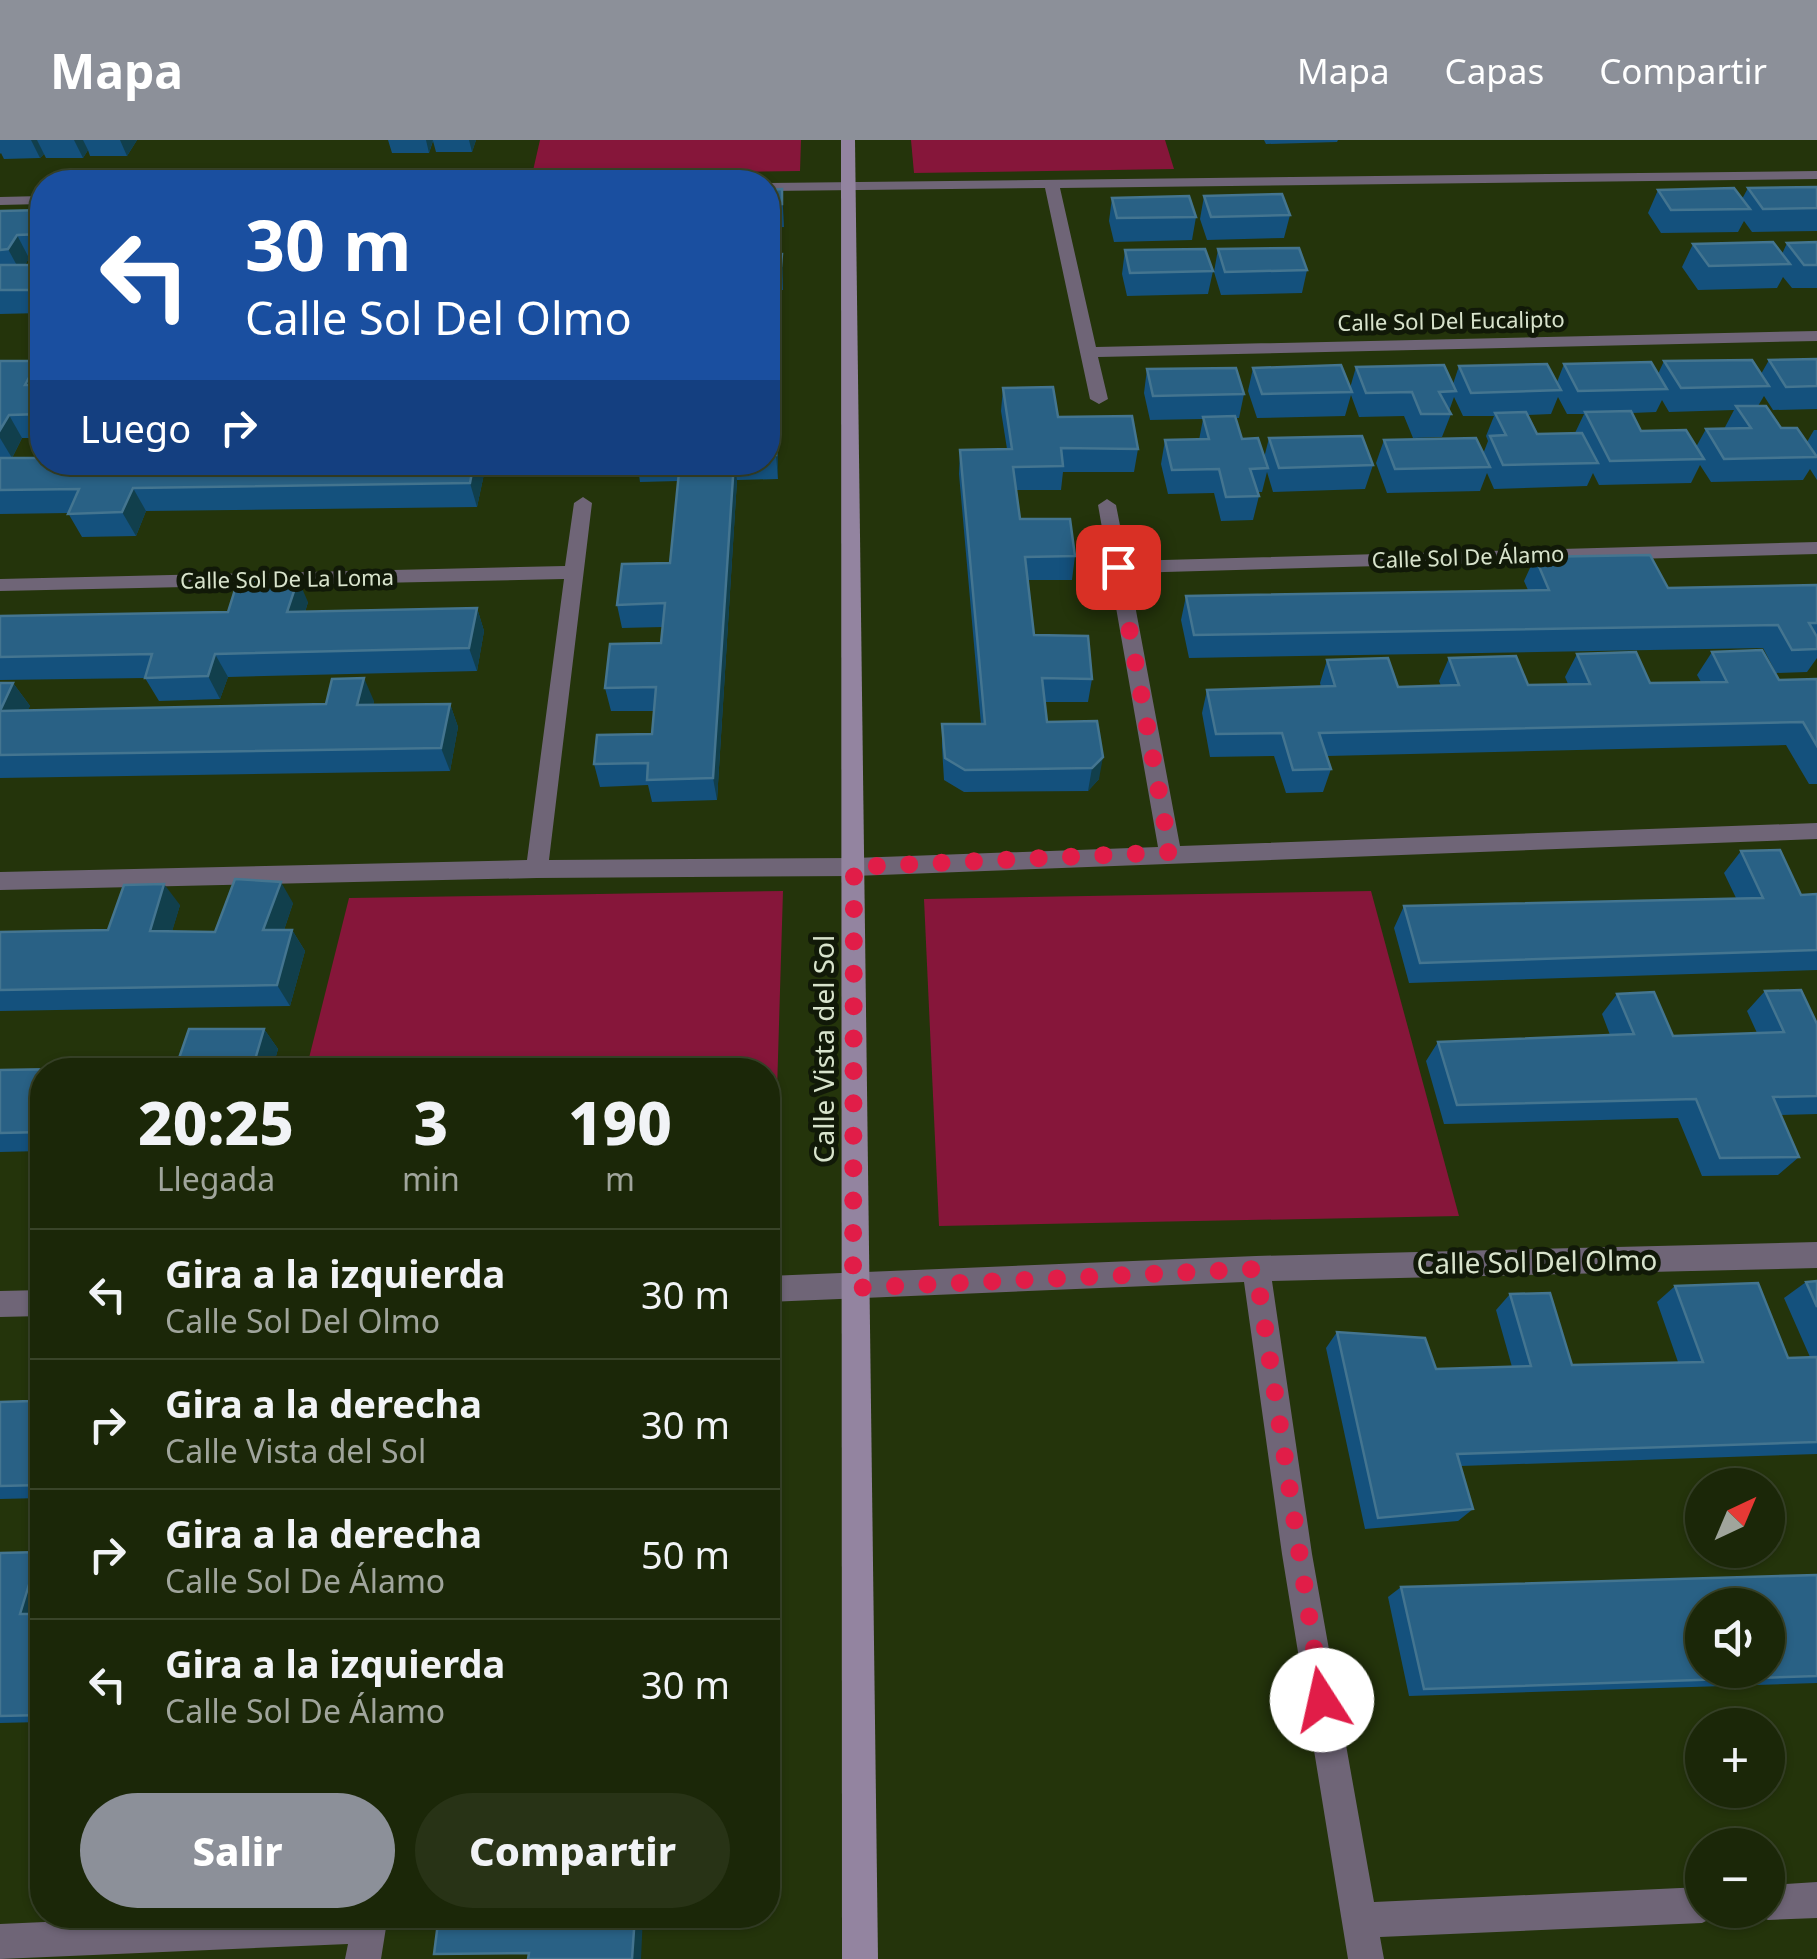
<!DOCTYPE html>
<html lang="es">
<meta charset="utf-8">
<style>
:root{--surface:#1b2708;--page:#283316;--text:#f1f3f6;--muted:#a0a59c;--line:#394429;--accent:#8c9099}
body{margin:0;font-family:"Noto Sans",sans-serif;background:var(--page);color:var(--text);height:100vh;display:flex;flex-direction:column;font-size:38px;white-space:nowrap}
*{box-sizing:border-box;margin:0}
p{font-size:32px;color:var(--muted)}
.icon{flex:none;width:55px;height:55px;fill:none;stroke:currentColor;stroke-width:2;stroke-linecap:round;stroke-linejoin:round}
.map{position:relative;flex:1;overflow:hidden}
.sheet{position:absolute;left:30px;top:918px;width:750px;height:870px;display:flex;flex-direction:column;background:var(--surface);border-radius:40px;box-shadow:0 2px 8px #0004,0 0 0 2px var(--line)}
.sheet>*{flex:none}
.guide{position:absolute;left:30px;top:30px;width:750px;height:305px;border-radius:40px;box-shadow:0 2px 8px #0004,0 0 0 2px var(--line);background:#1a4fa0;color:#fff;overflow:hidden}
.needle{width:65px;rotate:44deg}
.controls{position:absolute;left:1685px;top:1328px;display:grid;gap:20px}
.controls a{display:grid;place-items:center;width:100px;height:100px;border-radius:50%;background:var(--surface);box-shadow:0 2px 8px #0004,0 0 0 2px var(--line);font-size:50px}
.pin{position:absolute;display:grid;place-items:center;width:85px;height:85px;color:#fff;margin:-42px;border-radius:20px;box-shadow:0 5px 15px #0006}
.me{position:absolute;width:110px;margin:-55px;rotate:350deg;stroke-linejoin:round;filter:drop-shadow(0 0 8px #0008)}
.turn{display:flex;align-items:center;gap:35px;height:210px;padding:0 50px;font-size:45px}
.turn .icon{width:130px;height:130px;stroke-width:2.5}
.turn b{display:block;font-size:70px;line-height:85px}
.then{display:flex;align-items:center;height:95px;padding:0 50px;background:#0003;gap:20px;font-size:38px}
.eta{display:flex;justify-content:space-evenly;align-items:center;height:170px;text-align:center}
.eta b{font-size:60px;font-weight:800;line-height:70px}
.button{display:flex;gap:20px;margin-top:auto;padding:20px 50px}
.button a{flex:1;height:115px;border-radius:60px;background:var(--accent);color:#fff;font-size:40px;font-weight:800;line-height:115px;text-align:center}
.button a+a{background:var(--page);color:var(--text)}
ul{padding:0;list-style:none}
li{display:flex;align-items:center;gap:30px;height:130px;padding:0 50px;border-top:2px solid var(--line)}
li div{flex:1}
li b{display:block;font-size:38px}
li em{font-style:normal}
header{display:flex;align-items:center;gap:60px;box-sizing:border-box;height:140px;padding:0 50px;background:var(--accent);color:#fff}
header strong{font-size:48px}
nav{display:flex;gap:55px;margin-inline-start:auto;font-size:35px}
.map>svg:first-child{display:block}
</style>
<header>
<strong>Mapa</strong>
<nav><a>Mapa</a><a>Capas</a><a>Compartir</a></nav>
</header>
<div class="map">
<svg width="1817" height="1819" viewBox="0 0 1817 1819">
<rect width="100%" height="100%" fill="#24340b"/>
<g fill="#86163a">
<polygon points="540,0 801,0 800,31 532,35"/>
<polygon points="911,0 1165,0 1174,29 914,33"/>
<polygon points="783,751 773,1084 768,1084 768,930 306,930 349,758"/>
<polygon points="1371,751 1459,1076 939,1086 924,759"/>
</g>
<g fill="none" stroke-linecap="round" stroke-linejoin="round">
<g fill="#6f6577" fill-rule="evenodd">
<polygon points="1817,31 1817,39 1060,48 1096,207 1817,191 1817,201 1098,217 1108,259 1099,264 1090,259 1045,48 768,51 768,43"/>
<polygon points="42,56 42,64 0,65 0,57"/>
<polygon points="583,357 592,363 549,720 854,718 1158,707 1098,365 1107,359 1116,365 1127,421 1817,402 1817,414 1129,433 1180,706 1817,683 1817,699 854,736 537,738 0,750 0,732 527,720 564,439 0,451 0,439 565,426 574,363"/>
<polygon points="1817,1102 1817,1128 1272,1141 1312,1414 1374,1762 1702,1747 1702,1770 1718,1770 1714,1777 1702,1783 1380,1797 1384,1819 1348,1819 1282,1414 1244,1142 768,1162 768,1136 1256,1116"/>
<polygon points="42,1150 42,1176 0,1177 0,1151"/>
<polygon points="1817,1742 1817,1778 1768,1780 1756,1774 1754,1770 1768,1770 1768,1745"/>
<polygon points="201,1775 388,1775 381,1819 345,1819 348,1804 0,1819 0,1784"/>
</g>
<polygon fill="#9384a0" fill-rule="evenodd" points="841,0 855,0 878,1819 842,1819"/>
</g>
<g fill="#14517d" fill-rule="evenodd">
<polygon points="0,0 137,0 127,16 90,16 88,10 83,18 46,18 44,14 40,18 4,19 1,13 0,14"/>
<polygon points="388,0 476,0 472,12 436,12 433,1 429,13 392,13"/>
<polygon points="1264,0 1338,0 1337,2 1266,4"/>
<polygon points="1817,47 1817,91 1752,92 1744,81 1738,92 1661,93 1648,73 1658,50 1742,59 1748,48"/>
<polygon points="782,49 784,87 768,88 768,50"/>
<polygon points="1204,56 1290,75 1284,98 1207,100 1200,79"/>
<polygon points="1112,58 1196,77 1192,100 1114,102 1109,81"/>
<polygon points="42,70 42,117 29,118 25,125 42,125 42,173 0,174 0,71"/>
<polygon points="1817,102 1817,148 1792,148 1783,137 1777,148 1698,150 1682,127 1693,104 1782,114 1787,103"/>
<polygon points="1218,109 1307,130 1302,153 1221,155 1214,132"/>
<polygon points="1125,110 1213,131 1208,154 1127,156 1122,134"/>
<polygon points="782,114 783,150 768,150 768,115"/>
<path d="M1817,219V269L1773,270L1764,256L1758,266L1781,288L1807,302L1814,290H1817V340L1810,329L1803,340L1711,342L1700,325L1691,343L1599,345L1593,333L1587,346L1494,349L1487,333L1480,351L1387,353L1376,323L1384,300L1483,314L1488,301L1486,296L1494,276H1463L1454,257L1449,271L1451,274L1442,297L1413,298L1404,276L1359,277L1351,255L1345,276L1257,278L1248,251L1253,228L1350,248L1356,227L1453,244L1459,226L1557,242L1564,224L1658,234L1664,221L1761,234L1769,220ZM1558,257L1567,274H1584L1575,293L1537,294L1528,275L1551,274ZM1662,260L1669,272L1734,270L1724,289H1706L1696,307L1641,291L1632,273L1656,272Z"/>
<polygon points="0,221 42,228 42,298 22,298 12,318 484,334 477,367 146,371 136,396 82,397 68,373 0,374"/>
<polygon points="1147,229 1244,254 1239,278 1236,278 1242,299 1264,318 1269,298 1373,325 1365,349 1273,352 1267,332 1262,352 1257,352 1259,356 1253,380 1221,381 1214,353 1168,354 1161,324 1165,300 1199,300 1203,279 1150,280 1144,253"/>
<polygon points="1003,248 1058,277 1138,309 1134,332 1063,332 1061,350 1016,350 1020,379 1075,416 1072,440 1028,440 1034,495 1092,539 1088,562 1044,562 1047,582 1097,581 1099,639 1088,651 964,652 944,640 942,607 942,584 981,584 959,334 960,310 1007,309 1001,271"/>
<polygon points="776,282 778,339 737,340 717,660 652,662 648,645 600,647 594,624 652,594 654,571 611,571 605,548 661,503 663,487 622,488 617,465 670,423 678,341 640,342 637,322 768,322 768,283"/>
<polygon points="1535,417 1668,448 1817,445 1817,518 1807,532 1776,533 1763,508 1189,518 1181,480 1186,456 1528,450 1524,441"/>
<polygon points="308,462 305,472 477,468 484,491 477,531 228,537 220,559 159,561 145,538 0,540 0,476 228,472"/>
<polygon points="1712,512 1779,540 1817,539 1817,644 1809,644 1786,605 1327,616 1331,629 1323,652 1286,653 1274,616 1210,617 1202,573 1207,550 1321,547 1320,543 1327,520 1398,547 1441,546 1439,541 1449,518 1528,545 1568,544 1565,537 1577,514 1650,543 1701,542 1697,535"/>
<polygon points="0,543 13,543 30,566 27,571 326,564 374,561 373,565 450,564 458,587 450,631 0,638"/>
<polygon points="1741,711 1801,755 1817,754 1817,830 1409,843 1394,788 1404,766 1736,758 1724,733"/>
<polygon points="293,763 284,790 292,790 305,811 290,866 0,871 0,792 108,790 180,765 172,791 215,792"/>
<polygon points="1765,851 1817,884 1817,974 1781,975 1799,1017 1778,1035 1702,1036 1678,978 1444,984 1426,921 1438,902 1610,895 1602,874 1617,854 1673,896 1757,893 1747,871"/>
<polygon points="264,889 278,909 272,930 42,930 42,1011 0,1012 0,930 176,927"/>
<polygon points="1817,1141 1817,1314 1461,1326 1473,1369 1458,1381 1365,1389 1326,1208 1337,1192 1436,1229 1512,1227 1496,1170 1510,1154 1572,1225 1678,1222 1657,1162 1675,1146 1788,1218 1810,1217 1784,1158 1806,1142"/>
<polygon points="42,1228 42,1358 0,1359 0,1262 31,1261"/>
<polygon points="0,1413 42,1414 42,1582 0,1583"/>
<polygon points="1817,1435 1817,1543 1409,1556 1388,1457 1401,1447"/>
</g>
<g fill="#113f4c">
<polygon points="31,0 37,0 44,14 40,18"/>
<polygon points="74,0 83,0 88,10 83,18"/>
<polygon points="120,0 137,0 127,16"/>
<polygon points="426,0 433,0 429,13"/>
<polygon points="469,0 476,0 472,12"/>
<polygon points="17,95 29,118 21,133 8,109"/>
<polygon points="38,221 42,228 42,262 25,245"/>
<polygon points="9,275 22,298 12,318 0,298 0,290"/>
<polygon points="776,282 778,306 778,339 776,315"/>
<polygon points="474,322 481,322 484,334 477,367 470,343"/>
<polygon points="734,322 737,340 717,660 713,638"/>
<polygon points="133,348 146,371 136,396 122,372"/>
<polygon points="298,439 308,462 298,496 287,472"/>
<polygon points="477,468 484,491 477,531 469,508"/>
<polygon points="215,514 228,537 220,559 208,536"/>
<polygon points="364,538 374,561 368,588 357,565"/>
<polygon points="13,543 30,566 17,594 0,572"/>
<polygon points="450,564 458,587 450,631 441,608"/>
<polygon points="1103,617 1099,639 1088,651 1092,628"/>
<polygon points="281,742 293,763 277,811 263,790"/>
<polygon points="164,744 180,765 166,812 150,791"/>
<polygon points="292,790 305,811 290,866 277,845"/>
<polygon points="264,889 278,909 272,930 252,930"/>
<polygon points="39,1412 42,1414 42,1483 20,1474"/>
<polygon points="635,1775 643,1775 641,1819 632,1819"/>
</g>
<g fill="#296185" stroke="#447590" stroke-width="2.5" fill-rule="evenodd">
<polygon points="757,41 757,42 710,42"/>
<polygon points="1817,47 1817,68 1763,69 1748,48"/>
<polygon points="1734,48 1750,69 1671,70 1658,50"/>
<polygon points="782,49 782,64 768,65 768,50"/>
<polygon points="1282,54 1290,75 1211,77 1204,56"/>
<polygon points="1189,56 1196,77 1117,78 1112,58"/>
<polygon points="42,70 42,94 17,95 8,109 0,110 0,71"/>
<polygon points="1773,102 1790,124 1709,126 1693,104"/>
<polygon points="1817,102 1817,125 1804,125 1787,103"/>
<polygon points="1299,108 1307,130 1225,132 1218,109"/>
<polygon points="1205,109 1213,131 1130,133 1125,110"/>
<polygon points="782,114 781,126 768,126 768,115"/>
<rect x="0" y="125" width="42" height="25"/>
<polygon points="1817,219 1817,246 1786,247 1769,220"/>
<polygon points="1752,220 1769,246 1681,248 1664,221"/>
<polygon points="0,221 38,221 25,245 42,245 42,274 9,275 0,290"/>
<polygon points="1651,222 1667,249 1578,251 1564,224"/>
<polygon points="1547,224 1561,250 1471,253 1459,226"/>
<polygon points="1341,225 1352,252 1262,254 1253,228"/>
<polygon points="1444,225 1456,251 1439,252 1451,274 1421,274 1412,252 1366,253 1356,227"/>
<polygon points="1236,228 1244,254 1153,256 1147,229"/>
<polygon points="1053,247 1058,277 1132,276 1138,309 1061,308 1063,326 1013,327 1020,379 1070,379 1075,416 1025,417 1034,495 1088,496 1092,539 1042,538 1047,582 1097,581 1103,617 1092,628 965,630 945,618 942,584 985,584 960,310 1012,309 1003,248"/>
<polygon points="1736,266 1766,266 1781,288 1797,288 1817,317 1724,319 1706,289 1751,288"/>
<polygon points="1631,271 1641,291 1686,290 1704,319 1610,321 1585,272"/>
<polygon points="1526,272 1537,294 1582,293 1598,323 1503,325 1490,296 1506,295 1495,273"/>
<polygon points="1235,276 1242,299 1258,298 1268,328 1250,329 1259,356 1226,357 1219,329 1172,330 1165,300 1209,299 1203,277"/>
<polygon points="776,282 776,315 768,315 768,283"/>
<polygon points="1362,296 1373,325 1279,328 1269,298"/>
<polygon points="1476,298 1490,327 1395,329 1384,300"/>
<polygon points="0,318 42,318 42,322 474,322 470,343 133,348 122,372 68,374 79,349 0,350"/>
<polygon points="680,322 734,322 713,638 647,640 648,623 594,624 597,595 652,594 656,547 605,548 610,504 661,503 665,463 617,465 622,424 670,423"/>
<polygon points="1650,415 1668,448 1817,445 1817,483 1809,483 1817,497 1817,509 1792,510 1778,485 1194,495 1186,456 1549,450 1535,417"/>
<polygon points="298,439 287,472 477,468 469,508 215,514 208,536 145,538 152,514 0,517 0,476 228,472 238,440"/>
<polygon points="1762,510 1779,540 1817,539 1817,606 1803,582 1319,593 1331,629 1293,630 1282,593 1216,594 1207,550 1335,546 1327,520 1388,518 1398,547 1459,545 1449,518 1516,516 1528,545 1590,544 1577,514 1636,512 1650,543 1727,542 1712,512"/>
<polygon points="364,538 357,565 450,564 441,608 0,615 0,571 326,564 332,539"/>
<polygon points="0,543 13,543 0,571"/>
<polygon points="1780,710 1801,755 1817,754 1817,810 1420,823 1404,766 1763,758 1741,711"/>
<polygon points="235,739 281,742 263,790 292,790 277,845 0,850 0,792 108,790 124,745 164,744 150,791 215,792"/>
<polygon points="1801,850 1817,884 1817,956 1773,957 1799,1017 1720,1018 1696,959 1457,965 1438,902 1634,894 1617,854 1654,852 1673,896 1784,892 1765,851"/>
<polygon points="189,889 264,889 252,930 42,930 42,992 0,993 0,930 176,927"/>
<polygon points="1817,1141 1817,1167 1806,1142"/>
<polygon points="1758,1143 1788,1218 1817,1217 1817,1302 1457,1314 1473,1369 1378,1378 1337,1192 1425,1198 1436,1229 1531,1226 1510,1154 1550,1153 1572,1225 1703,1222 1675,1146"/>
<polygon points="42,1228 42,1345 0,1346 0,1262 31,1261"/>
<polygon points="39,1412 20,1474 42,1474 42,1575 0,1576 0,1413"/>
<path d="M1817,1435V1536L1424,1549L1401,1447ZM1702,1465H1768V1530H1702Z"/>
<polygon points="439,1775 635,1775 632,1819 528,1819 529,1813 434,1814"/>
</g>
<g fill="none" stroke-linecap="round" stroke-linejoin="round">
<polyline stroke="#e11d48" stroke-width="18" stroke-dasharray="0 32.4" points="1118,427 1170,712 854,727 853,1148 1256,1129 1322,1560"/>
</g>
<g text-anchor="middle" stroke-width="10" stroke-linejoin="round" paint-order="stroke">
<g font-size="22" fill="#d8e3cc" stroke="#111908">
<text transform="translate(1451 181) rotate(-1)" y="8">Calle Sol Del Eucalipto</text>
<text transform="translate(1468 417) rotate(-2)" y="8">Calle Sol De Álamo</text>
<text transform="translate(287 439) rotate(-1)" y="8">Calle Sol De La Loma</text>
</g>
<g font-size="28" fill="#d8e3cc" stroke="#111908">
<text transform="translate(824 909) rotate(-90)" y="10">Calle Vista del Sol</text>
<text transform="translate(1537 1122) rotate(-1)" y="10">Calle Sol Del Olmo</text>
</g>
</g>
</svg>
<div class="controls">
<a><svg class="needle" viewBox="-14 -14 28 28"><path d="M0-13l5 13h-10z" fill="#e53935"/><path d="M0 13l5-13h-10z" fill="#a0a59c"/></svg></a>
<a><svg class="icon" aria-label="sound" viewBox="0 0 24 24"><path d="M4 9h4l5-4v14l-5-4H4zM17 9q2 3 0 6"/></svg></a>
<a>+</a>
<a>−</a>
</div>
<div class="pin" style="left:1118px;top:427px;background:#d93025"><svg class="icon" aria-label="arrive" viewBox="0 0 24 24"><path d="M6 21V4h12l-3 4 3 4H6"/></svg></div>
<svg class="me" style="left:1322px;top:1560px" viewBox="-20 -20 40 40"><circle r="19" fill="#fff"/><path d="M0-13L10 11 0 6-10 11z" fill="#e11d48"/></svg>
<div class="guide">
<div class="turn"><svg class="icon" aria-label="left" viewBox="0 0 24 24"><path d="M17 20v-9H6M10 6l-5 5 5 5"/></svg><div><b>30 m</b>Calle Sol Del Olmo</div></div>
<div class="then">Luego<svg class="icon" aria-label="right" viewBox="0 0 24 24"><path d="M7 20v-9h11M14 6l5 5-5 5"/></svg></div>
</div>
<section class="sheet">
<div class="eta">
<div><b>20:25</b><p>Llegada</p></div>
<div><b>3</b><p>min</p></div>
<div><b>190</b><p>m</p></div>
</div>
<ul>
<li><svg class="icon" aria-label="left" viewBox="0 0 24 24"><path d="M17 20v-9H6M10 6l-5 5 5 5"/></svg><div><b>Gira a la izquierda</b><p>Calle Sol Del Olmo</p></div><em>30 m</em></li>
<li><svg class="icon" aria-label="right" viewBox="0 0 24 24"><path d="M7 20v-9h11M14 6l5 5-5 5"/></svg><div><b>Gira a la derecha</b><p>Calle Vista del Sol</p></div><em>30 m</em></li>
<li><svg class="icon" aria-label="right" viewBox="0 0 24 24"><path d="M7 20v-9h11M14 6l5 5-5 5"/></svg><div><b>Gira a la derecha</b><p>Calle Sol De Álamo</p></div><em>50 m</em></li>
<li><svg class="icon" aria-label="left" viewBox="0 0 24 24"><path d="M17 20v-9H6M10 6l-5 5 5 5"/></svg><div><b>Gira a la izquierda</b><p>Calle Sol De Álamo</p></div><em>30 m</em></li>
</ul>
<div class="button"><a>Salir</a><a>Compartir</a></div>
</section>
</div>
